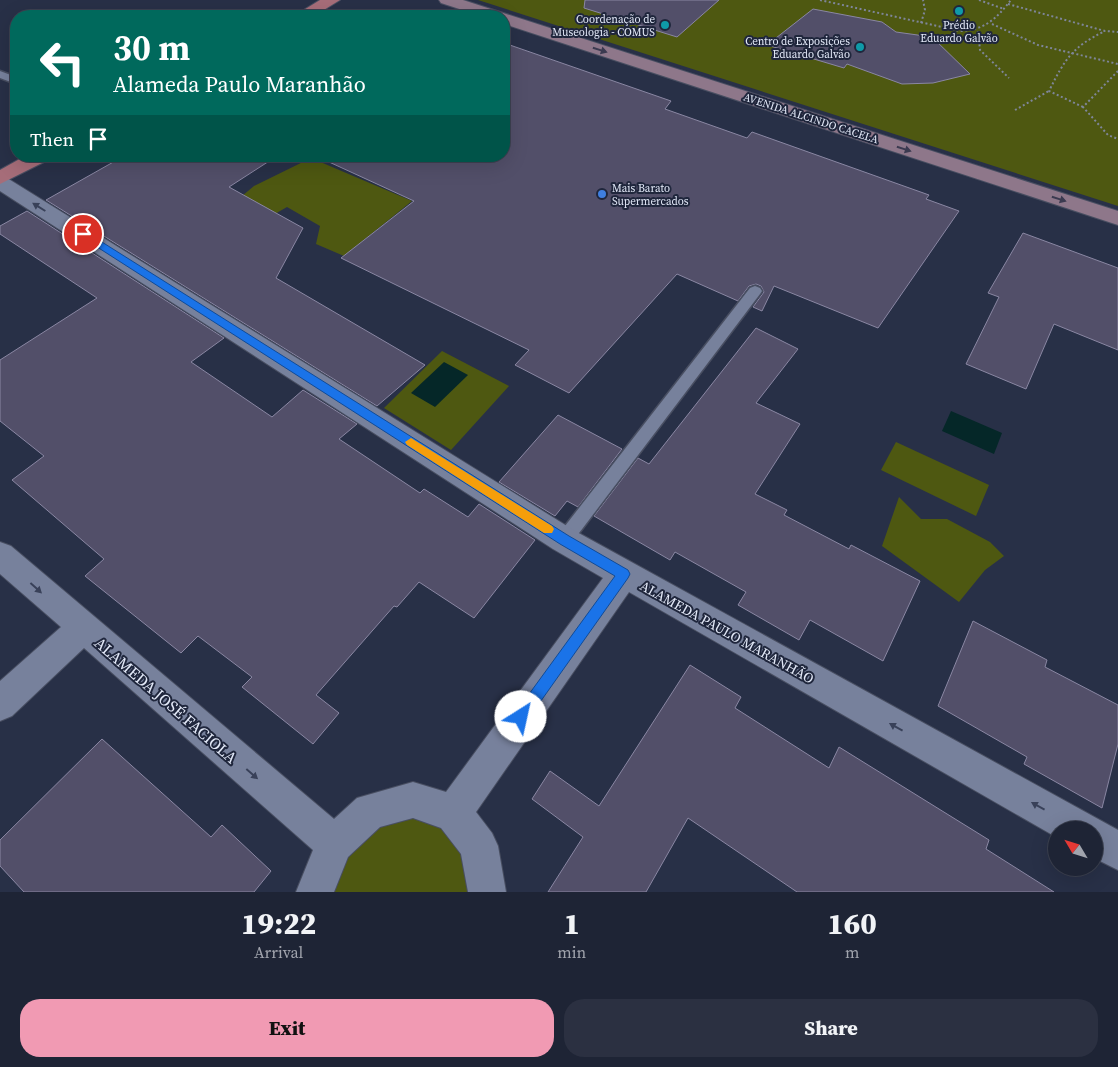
<!DOCTYPE html>
<meta charset="utf-8">
<style>
:root{--surface:#1e2435;--page:#2b3041;--text:#f1f3f6;--muted:#a1a4ad;--line:#3c4150;--accent:#f19ab3}
body{margin:0;font-family:"Source Serif 4",serif;background:var(--page);color:var(--text);height:100vh;display:flex;flex-direction:column;font-size:19px;white-space:nowrap}
*{box-sizing:border-box;margin:0}
p{font-size:16px;color:var(--muted)}
.icon{flex:none;width:28px;height:28px;fill:none;stroke:currentColor;stroke-width:2;stroke-linecap:round;stroke-linejoin:round}
.map{position:relative;height:892px;overflow:hidden}
.side{display:flex;flex-direction:column;background:var(--surface);flex:1}
.side>*{flex:none}
.top-card{position:absolute;left:10px;top:10px;width:500px;height:152px;border-radius:20px;box-shadow:0 5px 20px #0002,0 0 0 1px var(--line);background:#00695c;color:#fff;overflow:hidden}
.needle{width:32px;rotate:308deg}
.controls{position:absolute;left:1048px;top:821px;display:grid;gap:10px}
.controls a{display:grid;place-items:center;width:55px;height:55px;border-radius:50%;background:var(--surface);box-shadow:0 5px 20px #0002,0 0 0 1px var(--line);font-size:25px}
.pin{position:absolute;display:grid;place-items:center;width:42px;height:42px;color:#fff;margin:-21px;border:2px solid #fff;border-radius:50%;box-shadow:0 1px 5px #0007}
.me{position:absolute;width:55px;margin:-28px;rotate:35deg;stroke-linejoin:round;filter:drop-shadow(0 0 4px #0008)}
.turn{display:flex;align-items:center;gap:18px;height:105px;padding:0 20px;font-size:22px}
.turn .icon{width:65px;height:65px;stroke-width:2.5}
.turn b{display:block;font-size:35px;line-height:42px}
.then{display:flex;align-items:center;height:48px;padding:0 20px;background:#0003;gap:10px;font-size:19px}
.eta{display:flex;justify-content:space-evenly;align-items:center;height:85px;text-align:center}
.eta b{font-size:30px;font-weight:800;line-height:35px}
.button{display:flex;gap:10px;margin-top:auto;padding:10px 20px}
.button a{flex:1;height:58px;border-radius:20px;background:var(--accent);color:#111;font-size:20px;font-weight:800;line-height:58px;text-align:center}
.button a+a{background:var(--page);color:var(--text)}
.map>svg:first-child{display:block}
</style>
<div class="map">
<svg width="1118" height="892" viewBox="0 0 1118 892">
<rect width="100%" height="100%" fill="#283047"/>
<g fill="#4e5811">
<polygon points="478,0 1118,0 1118,206"/>
<polygon points="311,158 412,201 344,256 316,244 320,226 287,207 254,226 224,211 254,186"/>
<polygon points="442,351 509,386 451,450 384,408"/>
<polygon points="896,442 989,485 976,516 881,470"/>
<polygon points="899,497 921,519 947,519 990,542 1004,556 985,570 959,602 882,546"/>
<polygon points="411,810 454,828 474,892 327,892 346,845"/>
</g>
<g fill="#052728">
<polygon points="444,362 468,375 435,407 411,393"/>
<polygon points="951,411 1002,433 994,454 942,431"/>
</g>
<g fill="#524f69" stroke="#8a87a3">
<polygon points="585,0 719,0 677,37 584,8"/>
<polygon points="813,9 882,22 896,32 932,37 970,74 933,83 902,84 847,64 844,68 767,45"/>
<polygon points="504,43 671,101 665,109 747,138 752,132 929,195 926,199 959,211 878,328 774,286 762,311 753,307 764,292 761,286 756,284 749,286 738,301 677,274 569,393 515,365 529,350 341,258 414,201 316,156 504,156"/>
<polygon points="124,156 277,156 229,187 303,228 276,278 425,365 377,406 46,200"/>
<polygon points="27,211 224,338 191,362 272,417 303,390 357,424 339,439 420,493 424,489 468,517 479,504 535,540 474,618 419,582 397,607 394,606 316,695 339,713 313,744 242,687 252,677 198,636 181,653 85,576 104,559 12,480 44,456 0,421 0,360 97,298 0,234 0,226"/>
<polygon points="1023,233 1118,268 1118,350 1054,324 1026,389 966,364 999,297 988,293"/>
<polygon points="756,328 798,349 756,403 800,424 755,494 787,510 784,515 849,549 851,545 920,581 883,661 810,620 799,640 738,605 746,592 675,552 670,560 594,516 638,458 649,464"/>
<polygon points="558,415 622,449 578,507 567,501 555,516 499,482"/>
<polygon points="973,621 1047,660 1045,667 1118,705 1118,744 1102,808 1024,764 1027,757 938,706"/>
<polygon points="690,665 741,697 735,708 829,768 839,747 989,840 986,849 1054,892 797,892 688,818 646,892 548,892 583,837 532,799 550,771 599,806"/>
<polygon points="102,739 211,837 222,825 271,871 254,892 24,892 0,866 0,840"/>
</g>
<g fill="none" stroke-linecap="round" stroke-linejoin="round">
<g stroke="#484e61" stroke-width="3">
<g id="service">
<polygon points="0,71 16,77 16,84 0,78"/>
<polygon points="755,286 760,288 762,291 760,294 570,545 564,548 558,545 555,540 558,535 750,288"/>
</g>
</g>
<g stroke="#484e61" stroke-width="2">
<polygon id="minor" points="0,176 7,178 575,531 1118,830 1118,870 1094,858 1094,830 1056,830 1056,837 629,592 476,812 492,833 498,846 506,892 468,892 461,854 441,828 413,818 380,827 348,857 334,892 296,892 313,850 84,648 12,716 0,721 0,681 61,627 0,574 0,542 11,546 334,819 357,798 413,782 446,792 603,578 553,549 0,191"/>
</g>
<g stroke="#484e61" stroke-width="2">
<polygon id="secondary" points="439,0 463,0 1118,211 1118,225 504,24 504,16 481,16 441,3"/>
</g>
<g stroke="#484e61" stroke-width="2">
<g id="primary">
<polygon points="320,0 340,0 314,16 294,16"/>
<polygon points="25,156 51,156 48,160 0,184 0,170"/>
</g>
</g>
<g stroke="#7f869a" stroke-width="2" stroke-dasharray="2 2.5" stroke-linecap="butt">
<path d="M820,0L960,31C985,30 996,19 1011,0"/>
<polyline points="979,0 1004,9"/>
<polyline points="1008,4 1105,31 1118,32"/>
<polyline points="921,23 925,10 923,0"/>
<polyline points="992,24 1038,45 1118,64"/>
<polyline points="978,31 980,50 1009,78"/>
<polyline points="1118,71 1083,107 1108,135 1118,139"/>
<path d="M1083,107L1049,91C1065,59 1072,47 1105,31"/>
<polyline points="1015,110 1049,91"/>
</g>
<use href="#service" fill="#77819c" fill-rule="evenodd"/>
<use href="#minor" fill="#77819c" fill-rule="evenodd"/>
<use href="#secondary" fill="#8e778a" fill-rule="evenodd"/>
<use href="#primary" fill="#a66d79" fill-rule="evenodd"/>
</g>
<defs><path id="oneway-solid" d="M-6-.8H1V-3.2L6.5 0L1 3.2V.8H-6Z" transform="scale(1.25)"/></defs>
<g fill="#3b3a50">
<use href="#oneway-solid" transform="translate(600 50) rotate(18)"/>
<use href="#oneway-solid" transform="translate(904 149) rotate(18)"/>
<use href="#oneway-solid" transform="translate(1059 199) rotate(18)"/>
</g>
<g fill="#394159">
<use href="#oneway-solid" transform="translate(39 207) rotate(-148)"/>
<use href="#oneway-solid" transform="translate(36 588) rotate(42)"/>
<use href="#oneway-solid" transform="translate(896 727) rotate(-151)"/>
<use href="#oneway-solid" transform="translate(252 774) rotate(41)"/>
<use href="#oneway-solid" transform="translate(1038 806) rotate(-151)"/>
</g>
<polygon fill="#1a73e8" stroke="#114b97" points="80,232 86,232 569,536 628,570 630,574 628,578 526,722 521,725 516,722 514,717 516,712 615,576 560,544 80,236"/>
<polygon fill="#f59e0b" points="411,438 552,526 554,529 552,533 544,533 407,445 405,442"/>
<g fill="#0f9aa8" stroke="#1f263c" stroke-width="2">
<circle cx="959" cy="11" r="5"/>
<circle cx="665" cy="25" r="5"/>
<circle cx="860" cy="47" r="5"/>
</g>
<circle fill="#3f7fe0" stroke="#1f263c" stroke-width="2" cx="602" cy="194" r="5"/>
<g text-anchor="middle" stroke-width="4" stroke-linejoin="round" paint-order="stroke">
<g font-size="11" fill="#e3e9f8" stroke="#1f263c" text-anchor="end">
<text x="655" y="23">Coordenação de<tspan x="655" dy="13">Museologia - COMUS</tspan></text>
<text x="959" y="29" text-anchor="middle">Prédio<tspan x="959" dy="13">Eduardo Galvão</tspan></text>
<text x="850" y="45">Centro de Exposições<tspan x="850" dy="13">Eduardo Galvão</tspan></text>
<text x="612" y="192" text-anchor="start">Mais Barato<tspan x="612" dy="13">Supermercados</tspan></text>
</g>
<g font-size="11" fill="#e3e9f8" stroke="#1f263c">
<text transform="translate(811 118) rotate(18)" y="4">AVENIDA ALCINDO CACELA</text>
</g>
<g font-size="14" fill="#e3e9f8" stroke="#1f263c">
<text transform="translate(727 632) rotate(29)" y="5">ALAMEDA PAULO MARANHÃO</text>
</g>
<g font-size="16" fill="#e3e9f8" stroke="#1f263c">
<text transform="translate(166 700) rotate(41)" y="6">ALAMEDA JOSÉ FACIOLA</text>
</g>
</g>
</svg>
<div class="controls">
<a><svg class="needle" viewBox="-14 -14 28 28"><path d="M0-13l5 13h-10z" fill="#e53935"/><path d="M0 13l5-13h-10z" fill="#a1a4ad"/></svg></a>
</div>
<div class="pin" style="left:83px;top:234px;background:#d93025"><svg class="icon" aria-label="arrive" viewBox="0 0 24 24"><path d="M6 21V4h12l-3 4 3 4H6"/></svg></div>
<svg class="me" style="left:521px;top:717px" viewBox="-20 -20 40 40"><circle r="19" fill="#fff"/><path d="M0-13L10 11 0 6-10 11z" fill="#1a73e8"/></svg>
<div class="top-card">
<div class="turn"><svg class="icon" aria-label="left" viewBox="0 0 24 24"><path d="M17 20v-9H6M10 6l-5 5 5 5"/></svg><div><b>30 m</b>Alameda Paulo Maranhão</div></div>
<div class="then">Then<svg class="icon" aria-label="arrive" viewBox="0 0 24 24"><path d="M6 21V4h12l-3 4 3 4H6"/></svg></div>
</div>
</div>
<section class="side">
<div class="eta">
<div><b>19:22</b><p>Arrival</p></div>
<div><b>1</b><p>min</p></div>
<div><b>160</b><p>m</p></div>
</div>
<div class="button"><a>Exit</a><a>Share</a></div>
</section>
